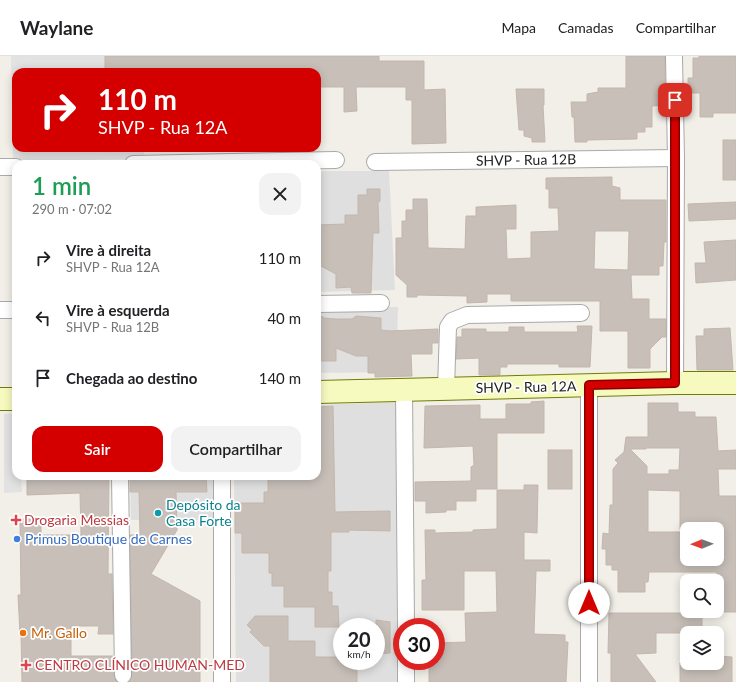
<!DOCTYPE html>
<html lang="pt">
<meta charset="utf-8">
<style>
:root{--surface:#fff;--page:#f2f2f2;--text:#202124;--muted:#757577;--line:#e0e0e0;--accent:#d40000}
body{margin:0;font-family:Lato,sans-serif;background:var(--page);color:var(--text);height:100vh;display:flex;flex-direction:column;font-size:15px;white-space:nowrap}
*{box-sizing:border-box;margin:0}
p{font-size:13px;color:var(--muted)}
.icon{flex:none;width:22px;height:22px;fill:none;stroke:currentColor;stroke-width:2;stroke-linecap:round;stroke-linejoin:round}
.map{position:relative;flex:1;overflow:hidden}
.panel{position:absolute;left:12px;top:104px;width:309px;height:320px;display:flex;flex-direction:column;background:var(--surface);border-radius:12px;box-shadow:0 2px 10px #0003}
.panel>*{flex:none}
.hud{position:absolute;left:12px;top:12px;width:309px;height:84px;border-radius:12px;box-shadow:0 2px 10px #0003;background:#d40000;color:#fff;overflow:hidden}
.needle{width:26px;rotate:269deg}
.controls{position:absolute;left:680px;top:466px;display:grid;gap:8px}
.controls a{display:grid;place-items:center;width:44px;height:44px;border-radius:8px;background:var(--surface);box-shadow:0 2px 10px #0003;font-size:20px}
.speed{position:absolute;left:333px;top:562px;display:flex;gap:8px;font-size:20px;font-weight:700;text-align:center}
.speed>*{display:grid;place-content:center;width:52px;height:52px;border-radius:50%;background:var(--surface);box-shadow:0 2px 10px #0003;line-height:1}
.speed small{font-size:10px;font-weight:400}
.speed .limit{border:6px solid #d22;background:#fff;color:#111}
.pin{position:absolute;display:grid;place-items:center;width:34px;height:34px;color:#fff;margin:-17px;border-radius:8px;box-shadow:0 2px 6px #0006}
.me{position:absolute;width:44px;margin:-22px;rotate:0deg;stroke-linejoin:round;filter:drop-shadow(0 0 3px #0008)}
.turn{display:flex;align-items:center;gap:14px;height:84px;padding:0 20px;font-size:18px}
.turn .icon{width:52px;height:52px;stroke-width:2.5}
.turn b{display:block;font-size:28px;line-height:34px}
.round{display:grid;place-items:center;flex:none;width:42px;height:42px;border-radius:12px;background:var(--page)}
.headline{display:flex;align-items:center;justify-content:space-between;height:68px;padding:0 20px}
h1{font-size:24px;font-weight:600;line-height:30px;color:#1e9e55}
.button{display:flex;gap:8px;margin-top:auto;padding:8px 20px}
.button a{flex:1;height:46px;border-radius:12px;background:var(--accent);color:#fff;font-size:16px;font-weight:600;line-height:46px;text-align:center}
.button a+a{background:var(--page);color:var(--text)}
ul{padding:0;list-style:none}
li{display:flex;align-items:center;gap:12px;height:60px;padding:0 20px}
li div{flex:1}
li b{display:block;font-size:15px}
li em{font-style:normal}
header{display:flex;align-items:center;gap:24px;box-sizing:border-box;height:56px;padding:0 20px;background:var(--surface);border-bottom:1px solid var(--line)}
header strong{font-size:19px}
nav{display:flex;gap:22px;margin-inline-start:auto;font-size:14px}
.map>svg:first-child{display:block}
</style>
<header>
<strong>Waylane</strong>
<nav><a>Mapa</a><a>Camadas</a><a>Compartilhar</a></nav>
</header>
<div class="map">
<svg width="736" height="626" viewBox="0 0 736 626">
<rect width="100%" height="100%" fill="#f2efe9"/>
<g fill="#e0dfdf" fill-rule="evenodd">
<polygon points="317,115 389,115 395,234 317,236"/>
<polygon points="398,251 396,316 317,317 317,252"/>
<path d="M396,346L397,626H236L234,420H317V349ZM342,571H376V605H342Z"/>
<polygon points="130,420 214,420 214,464 131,464"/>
</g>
<g fill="#e2e2e2">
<polygon points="11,0 142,0 142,16 16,16 16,92 144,92 144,103 13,105"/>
<polygon points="16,357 16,420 21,420 22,436 4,437 4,358"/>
</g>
<g fill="#c7bfb8" stroke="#c4b6ab" fill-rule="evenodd">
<polygon points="105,0 379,0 379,5 424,5 424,34 445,33 446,87 412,88 412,44 406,44 406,31 356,31 357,55 344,56 344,31 317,31 317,16 105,16"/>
<polygon points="626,0 665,0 665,49 652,50 652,71 645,71 645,76 637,76 637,83 587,84 587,86 575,86 574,61 572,61 571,46 587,46 587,38 598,36 598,32 626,32"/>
<polygon points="699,0 736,0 736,57 713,57 713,61 700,61 700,37 688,37 688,22 693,22 693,2 699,2"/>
<polygon points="516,33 544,33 544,49 543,49 545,86 532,86 532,82 524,80 524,74 519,74"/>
<rect x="723" y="84" width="13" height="40"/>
<path d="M612,121V130L620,132V144H666V186H664L663,210H659V219H631L632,243H649V263H666V281H662L650,293V312H628V275H600V245H511V238H487V246L467,247V240L417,239V241H407V229L396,219V182H402V165H406V154H413V143H427L428,192L465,193L466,160H476V151L516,149V173H506L507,203L531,202V176L559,175L558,152H549V133H546V122ZM595,175H629L628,214L594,213Z"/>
<polygon points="367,133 380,133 380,145 378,146 379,177 373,177 371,237 352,237 351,231 336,232 336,218 317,208 317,169 345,168 345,159 358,159 358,139 367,139"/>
<polygon points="736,146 736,163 689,165 688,148"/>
<polygon points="736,184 736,224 696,227 695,207 706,207 704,186"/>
<polygon points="317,257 324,262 336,263 352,263 356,260 381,262 381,274 390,275 438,273 438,287 432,287 432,298 411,298 412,320 375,321 375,317 368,317 368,300 356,300 336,292 336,305 317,305"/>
<polygon points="577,270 592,270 590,311 559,311 559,308 507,308 507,311 500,311 500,319 479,319 479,302 456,303 457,281 462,281 462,273 486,273 486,276 509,276 509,271 524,271 524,276 578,276"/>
<polygon points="730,272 733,314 697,314 696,280 704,280 704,273"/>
<polygon points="544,345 544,377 497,377 497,433 476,433 476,445 456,445 456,454 446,454 446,456 426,457 426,445 415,445 415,426 471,425 471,411 474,409 473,390 424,392 425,350 480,349 480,363 506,363 506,348 531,348 531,346"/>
<path d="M648,347H678V356H695V361H716L718,395L736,394V413H718L719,440H736V556H717V516H649L648,526H645V536H618V514H612V509H606V493H602L603,477L609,478L610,449H613V413L618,407L615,404L624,396L626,381H648ZM646,392H680L679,414H669V418H647V410L630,393H646ZM648,434L680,435V473H717V503H687V476H648Z"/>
<polygon points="333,350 335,456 390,455 390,475 349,474 349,476 331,476 331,515 328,515 328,536 332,536 332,550 338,550 339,571 315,571 315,551 284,551 284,530 272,530 272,517 269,517 269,497 242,497 242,477 235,477 235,447 264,447 264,436 268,436 268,420 317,420 317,351"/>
<rect x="548" y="394" width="24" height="39"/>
<polygon points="27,420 109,420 108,518 112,518 113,578 98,578 99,570 71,570 71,600 113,600 114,619 117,626 22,626 21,578 20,578 18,539 21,539 20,463 41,463 41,479 81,479 80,437 27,439"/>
<polygon points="130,420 206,420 207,436 176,436 177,474 151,518 200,545 200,626 129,626 132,619 130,479 140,479 139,436 130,436"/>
<polygon points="524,429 538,429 537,477 524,476 524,504 550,504 550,515 536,515 534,578 565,579 565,586 568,586 566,626 429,626 429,605 436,605 436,587 466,586 465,557 497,556 496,515 464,515 464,554 422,554 422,524 426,524 425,474 435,474 435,477 473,476 473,474 497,473 497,434 524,434"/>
<polygon points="609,557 702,557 702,577 656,577 656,597 635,598 656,626 611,626 611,597 608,597"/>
<polygon points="255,560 288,560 288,585 315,585 315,601 342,601 342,605 357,605 357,626 270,626 270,590 264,590 250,576 252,574 247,569"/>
<polygon points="376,564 390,566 390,597 376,598"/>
<polygon points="717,600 732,601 732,626 680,626 680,607 717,607"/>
</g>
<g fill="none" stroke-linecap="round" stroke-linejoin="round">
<g stroke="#a9a9a9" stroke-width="18">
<g id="street">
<polyline points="674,1 676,102 675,327"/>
<polyline points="375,106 676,102"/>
<polyline points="133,108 336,104"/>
<polyline points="0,111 16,111"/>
<polyline points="317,248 381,247"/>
<polyline points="0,254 16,254"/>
<polyline points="446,333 448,271 452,265 467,259 581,257"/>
<polyline points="404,334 406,571"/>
<polyline points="120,420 123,619"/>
<polyline points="406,605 406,626"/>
<polyline points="222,626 222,420"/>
<polyline points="589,626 589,329"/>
</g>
</g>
<g stroke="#707d05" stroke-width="24">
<g id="secondary">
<polyline points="317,336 675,327 736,327"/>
<polyline points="0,343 16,343"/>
</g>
</g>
<use href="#street" stroke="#fff" stroke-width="16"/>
<use href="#secondary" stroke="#f7fabf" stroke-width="22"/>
</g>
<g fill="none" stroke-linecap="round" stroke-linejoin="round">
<g stroke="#8a0000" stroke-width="10">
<polyline id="route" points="589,547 589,329 675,327 675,44"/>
</g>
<use href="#route" stroke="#d40000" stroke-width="7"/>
</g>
<circle fill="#0f9aa8" stroke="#fff" stroke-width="1.5" cx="158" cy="457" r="4"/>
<g fill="#e0444e" stroke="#fff" stroke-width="1.5">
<path d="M14 458h4v4h4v4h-4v4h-4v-4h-4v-4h4z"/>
<path d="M24 603h4v4h4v4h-4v4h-4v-4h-4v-4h4z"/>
</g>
<circle fill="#3f7fe0" stroke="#fff" stroke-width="1.5" cx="17" cy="483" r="4"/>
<circle fill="#e8710a" stroke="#fff" stroke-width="1.5" cx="23" cy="577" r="4"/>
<g text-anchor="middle" stroke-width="3.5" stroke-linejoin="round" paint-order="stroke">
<g font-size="14" fill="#222" stroke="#fff">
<text transform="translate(526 104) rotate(-1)" y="5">SHVP - Rua 12B</text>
<text transform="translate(526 331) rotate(-1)" y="5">SHVP - Rua 12A</text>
</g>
<g font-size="14" fill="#0d838f" stroke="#fff" text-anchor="start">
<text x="166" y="454">Depósito da<tspan x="166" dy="16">Casa Forte</tspan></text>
</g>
<g font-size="14" fill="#be3a42" stroke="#fff" text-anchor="start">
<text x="24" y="469">Drogaria Messias</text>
<text x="35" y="614">CENTRO CLÍNICO HUMAN-MED</text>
</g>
<g font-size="14" fill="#366cbe" stroke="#fff" text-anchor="start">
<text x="25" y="488">Primus Boutique de Carnes</text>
</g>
<g font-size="14" fill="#c56008" stroke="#fff" text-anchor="start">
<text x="31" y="582">Mr. Gallo</text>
</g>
</g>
</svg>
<div class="controls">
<a><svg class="needle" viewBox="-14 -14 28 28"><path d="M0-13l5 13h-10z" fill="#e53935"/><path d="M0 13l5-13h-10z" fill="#757577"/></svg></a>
<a><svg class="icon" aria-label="search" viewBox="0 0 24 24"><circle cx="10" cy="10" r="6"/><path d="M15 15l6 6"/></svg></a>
<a><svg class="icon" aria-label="layers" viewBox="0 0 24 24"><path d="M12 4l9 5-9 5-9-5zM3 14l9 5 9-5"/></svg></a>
</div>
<div class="speed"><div>20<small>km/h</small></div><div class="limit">30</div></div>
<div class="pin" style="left:675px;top:44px;background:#d93025"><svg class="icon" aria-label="arrive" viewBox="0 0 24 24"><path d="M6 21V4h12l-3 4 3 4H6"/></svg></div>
<svg class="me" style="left:589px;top:547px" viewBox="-20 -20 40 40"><circle r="19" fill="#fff"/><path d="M0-13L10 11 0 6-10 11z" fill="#d40000"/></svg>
<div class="hud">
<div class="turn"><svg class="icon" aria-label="right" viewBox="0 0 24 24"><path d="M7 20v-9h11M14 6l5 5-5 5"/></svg><div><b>110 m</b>SHVP - Rua 12A</div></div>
</div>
<section class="panel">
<div class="headline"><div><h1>1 min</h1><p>290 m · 07:02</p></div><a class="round"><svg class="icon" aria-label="close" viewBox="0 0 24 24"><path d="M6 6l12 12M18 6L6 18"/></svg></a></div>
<ul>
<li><svg class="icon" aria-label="right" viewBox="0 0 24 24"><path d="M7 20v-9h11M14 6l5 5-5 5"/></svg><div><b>Vire à direita</b><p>SHVP - Rua 12A</p></div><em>110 m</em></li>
<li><svg class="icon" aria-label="left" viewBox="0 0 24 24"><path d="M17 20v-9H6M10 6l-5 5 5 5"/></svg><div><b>Vire à esquerda</b><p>SHVP - Rua 12B</p></div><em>40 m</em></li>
<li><svg class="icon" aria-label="arrive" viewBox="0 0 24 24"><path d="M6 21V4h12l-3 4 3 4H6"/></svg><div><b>Chegada ao destino</b></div><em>140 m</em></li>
</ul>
<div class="button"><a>Sair</a><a>Compartilhar</a></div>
</section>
</div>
